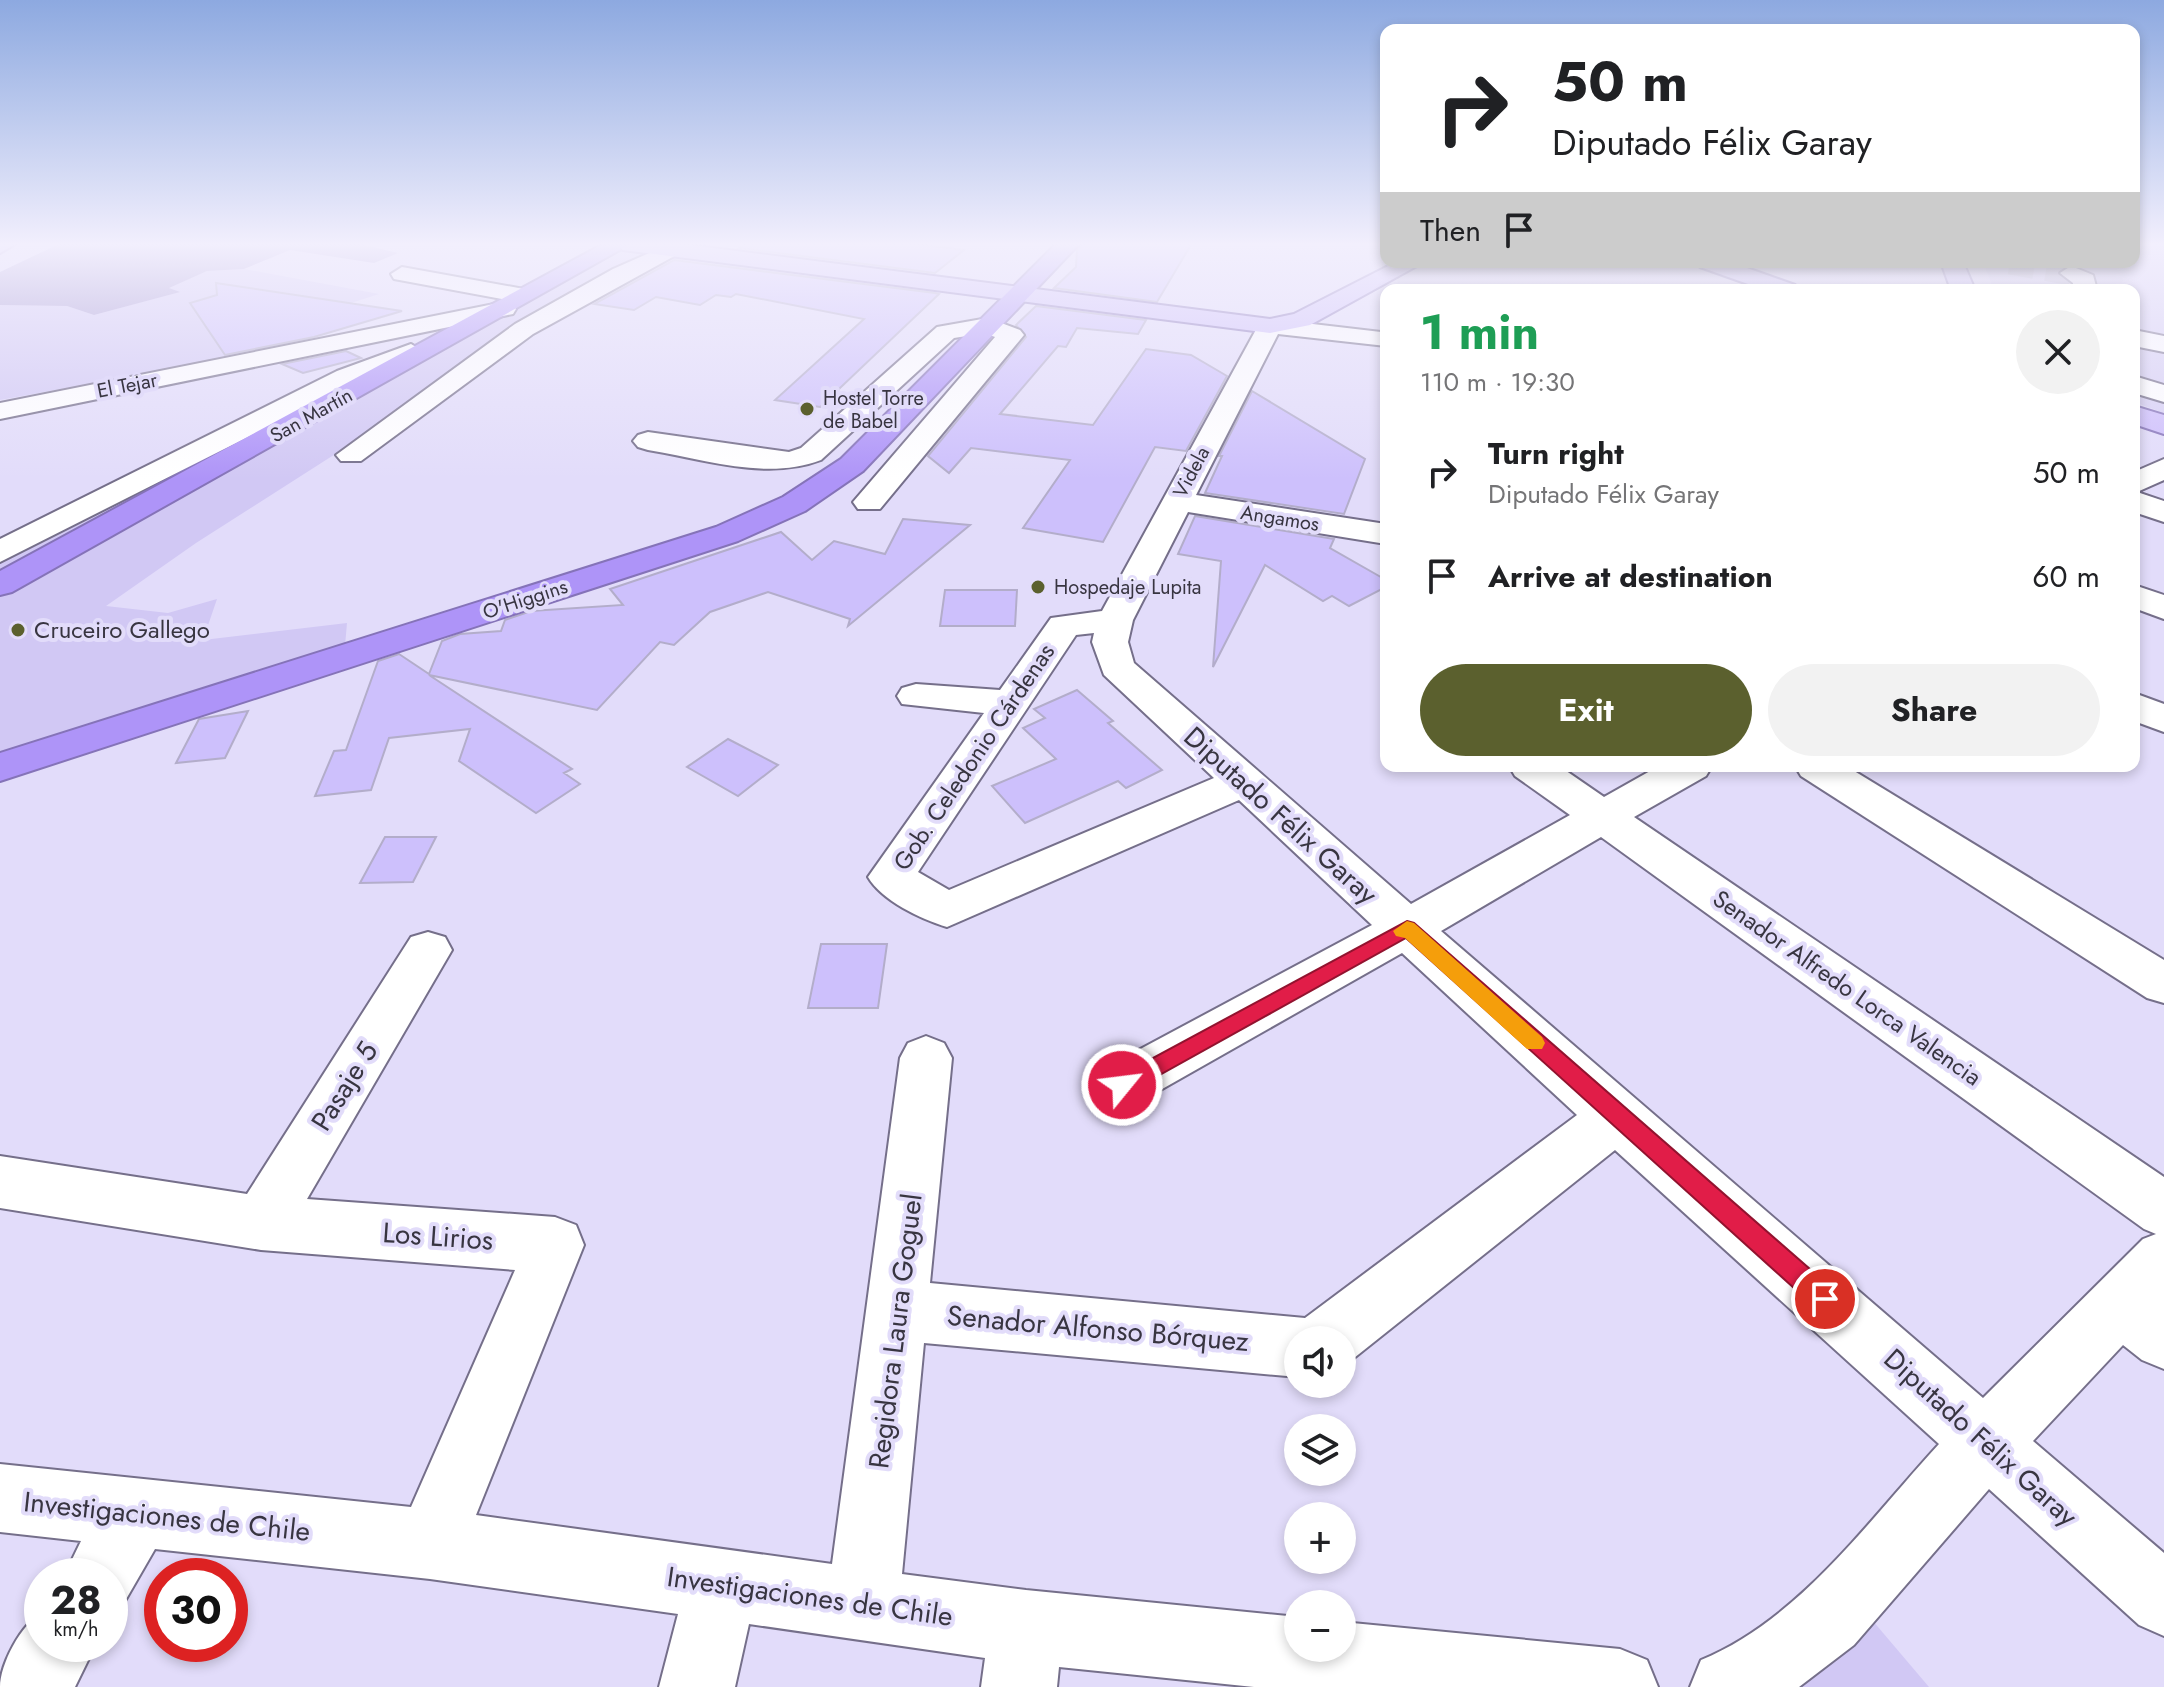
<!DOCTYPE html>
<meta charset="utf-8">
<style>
:root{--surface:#fff;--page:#f2f2f2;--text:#202124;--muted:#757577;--accent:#5b602e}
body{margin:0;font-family:Jost,sans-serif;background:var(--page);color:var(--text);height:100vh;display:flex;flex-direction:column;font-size:30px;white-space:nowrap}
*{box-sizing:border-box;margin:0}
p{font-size:26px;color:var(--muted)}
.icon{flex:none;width:44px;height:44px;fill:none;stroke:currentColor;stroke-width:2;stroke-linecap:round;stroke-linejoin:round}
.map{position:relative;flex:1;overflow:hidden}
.drawer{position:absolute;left:1380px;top:284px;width:760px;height:488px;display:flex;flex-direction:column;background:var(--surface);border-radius:16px;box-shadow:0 4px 12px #0003}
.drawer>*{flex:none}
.hud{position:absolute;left:1380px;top:24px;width:760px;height:244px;border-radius:16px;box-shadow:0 4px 12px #0003;background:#fff;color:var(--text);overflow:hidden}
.controls{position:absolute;left:1284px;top:1326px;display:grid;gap:16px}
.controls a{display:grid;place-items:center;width:72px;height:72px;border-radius:50%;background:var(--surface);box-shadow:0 4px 12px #0003;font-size:40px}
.speed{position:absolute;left:24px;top:1558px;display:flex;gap:16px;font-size:40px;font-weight:700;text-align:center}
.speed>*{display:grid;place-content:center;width:104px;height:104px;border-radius:50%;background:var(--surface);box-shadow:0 4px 12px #0003;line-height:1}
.speed small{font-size:20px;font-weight:400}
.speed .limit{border:12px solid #d22;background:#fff;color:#111}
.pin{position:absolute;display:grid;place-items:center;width:68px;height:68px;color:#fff;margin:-34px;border:4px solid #fff;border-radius:50%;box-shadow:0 2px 8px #0007}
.me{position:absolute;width:88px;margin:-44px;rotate:61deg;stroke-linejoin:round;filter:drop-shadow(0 0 6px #0008)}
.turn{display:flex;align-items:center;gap:28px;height:168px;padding:0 40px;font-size:36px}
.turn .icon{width:104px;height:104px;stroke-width:2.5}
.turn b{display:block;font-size:56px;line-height:68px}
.then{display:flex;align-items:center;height:76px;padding:0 40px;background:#0003;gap:16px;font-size:30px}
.round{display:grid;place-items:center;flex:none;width:84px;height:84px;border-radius:42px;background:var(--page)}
.overview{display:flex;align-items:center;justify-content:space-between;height:136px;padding:0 40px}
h1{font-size:48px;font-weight:700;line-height:60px;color:#1e9e55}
.cta{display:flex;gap:16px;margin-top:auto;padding:16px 40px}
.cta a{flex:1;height:92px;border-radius:48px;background:var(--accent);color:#fff;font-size:32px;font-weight:700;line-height:92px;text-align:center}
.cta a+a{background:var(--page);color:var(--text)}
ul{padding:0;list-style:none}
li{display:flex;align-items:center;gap:24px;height:104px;padding:0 40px}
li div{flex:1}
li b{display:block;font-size:30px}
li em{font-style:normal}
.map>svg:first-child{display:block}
</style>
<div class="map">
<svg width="2164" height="1687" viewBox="0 0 2164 1687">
<rect width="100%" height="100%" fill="#e2dcfa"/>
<polygon fill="#d7d0f4" points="2134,243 2164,243 2164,413 2134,402 2134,290 1994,290 1983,262 2134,262"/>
<g fill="#d1c8f4">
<polygon points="625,248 653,251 196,543 106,606 168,613 217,599 203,640 347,623 345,646 0,756 0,595"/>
<polygon points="244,269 379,294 298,320 315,337 250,355 0,400 0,305 67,306 94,315 178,292 168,288 207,271"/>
<polygon points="185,468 197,471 0,577 0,560"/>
<polygon points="1850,1594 1929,1687 1741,1687"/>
</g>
<polygon fill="#a093cd" points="61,243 356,243 398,253 374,263 290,250 244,269 207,271 169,288 180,292 94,315 67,306 0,305 0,272"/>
<g fill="#cdc0fc" stroke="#b3adca" stroke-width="2">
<polygon points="747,243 909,243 964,250 935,273 739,248"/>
<polygon points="1083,243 1192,243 1157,302 1054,288 1076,267 1077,250"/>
<polygon points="674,260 935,293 939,294 820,407 775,400 864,319 736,294 731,297 716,295 700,305 656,297 634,310 594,304"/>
<polygon points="216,283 402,311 314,337 225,355 190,303 217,295"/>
<polygon points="1036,306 1146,320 1138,334 1077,328 1066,347 1058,346 1000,414 1093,425 1146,349 1191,355 1227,376 1186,451 1155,447 1103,542 1023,528 1070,460 971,448 949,473 928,456 1026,337 1016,325"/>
<polygon points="346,351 361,358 303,373 282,364"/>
<polygon points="1252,391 1365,459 1344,514 1205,493 1222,456 1219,456"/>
<polygon points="1195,516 1334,539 1330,548 1386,580 1386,587 1349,606 1332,596 1323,601 1265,565 1213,667 1221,561 1178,554"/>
<polygon points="903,519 970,525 848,626 850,619 768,592 710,612 674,645 660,642 597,710 429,675 572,769 564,773 580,784 536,813 459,761 470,729 389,738 371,790 315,796 334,751 346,750 378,661 399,654 429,674 442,641 460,634 501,631 505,620 531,611 623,605 610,589 781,532 812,560 834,541 885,554"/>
<polygon points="945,590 1017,590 1015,626 940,626"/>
<polygon points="1077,690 1113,721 1108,723 1162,770 1126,788 1118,781 1025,823 992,786 1056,759 1023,728 1045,718 1034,709"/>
<polygon points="248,711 225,758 176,763 199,719"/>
<polygon points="728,739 778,765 738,796 687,767"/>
<polygon points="385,837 436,837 413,882 360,883"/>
<polygon points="821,944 887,944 878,1008 808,1008"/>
</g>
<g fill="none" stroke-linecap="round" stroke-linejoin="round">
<polyline stroke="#c0bbd5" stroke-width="25" stroke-dasharray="25 12" stroke-linecap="butt" points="2010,262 2071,273"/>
<g stroke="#756f8a" stroke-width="4">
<g id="minor">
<polygon points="672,243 681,249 678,254 533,334 361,461 341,461 336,455 515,324 613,269"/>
<polygon points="2071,266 2093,275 2097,290 2073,290 2073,283 2060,273"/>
<polygon points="402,267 524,289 536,296 524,303 394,279 391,274"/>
<polygon points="504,302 513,304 516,309 513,314 0,419 0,403"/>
<path d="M988,318L1020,330L1024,335L880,509H858L853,502L995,337L985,333L954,338L821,460C767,481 704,459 648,450L638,447L633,441L638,435L648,432L789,452L801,448L937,327Z"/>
<path d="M1270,319L1381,332L1386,334V346L1278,334L1196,495L1386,524V544L1188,512L1133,620L1128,642L1134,663L1411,904L1570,815L1515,776L1509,766H1559L1604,797L1659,766H1712L1706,776L1634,817L2164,1177V1369L2142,1360L2123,1345L2033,1441L2164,1553V1636L2139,1625L1989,1489L1854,1645L1799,1687H1690L1701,1660C1799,1620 1869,1520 1939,1444L1615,1150L1349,1362L1342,1365V1340H1298V1377L924,1343L902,1574L1026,1590L1298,1617V1648H1342V1622L1620,1649L1647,1660L1658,1687H1254L1059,1667L1057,1687H981L985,1658L749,1624L735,1687H659L678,1614L430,1579L155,1549L125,1601L110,1607V1576H64L81,1541L0,1532V1464L411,1507L515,1270L261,1250L0,1208V1156L247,1194L411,937L428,932L445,937L452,950L307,1199L555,1217L576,1225L584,1245L476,1515L832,1564L900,1058L908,1043L926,1036L944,1043L952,1058L930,1283L1305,1318L1577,1115L1402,953L1141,1101L1122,1108L1103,1101L1096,1085L1103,1069L1372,925L1239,800L947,927C921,919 882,901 868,877L984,713L902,704L897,696L902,688L916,684L1000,690L1051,618L1102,611L1258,326ZM1094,633L1092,642L1104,675L1214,778L949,890L918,872L1076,635ZM1601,837L2144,1229L2156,1234L2143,1239L1983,1398L1441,931Z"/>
<polygon points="2134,330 2164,336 2164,352 2134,346"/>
<polygon points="411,344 424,352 420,357 355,383 0,562 0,539 337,371"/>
<polygon points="2134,376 2164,385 2164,402 2134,393"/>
<polygon points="2164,459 2164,480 2137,492 2164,501 2164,522 2134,512 2134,472"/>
<polygon points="2134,585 2164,595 2164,619 2134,608"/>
<polygon points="2134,693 2164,704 2164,732 2134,721"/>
<polygon points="1795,766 1846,766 2164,960 2164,1003 2147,998 1801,776"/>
<path d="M42,1614V1644H96L75,1687H0C0,1665 21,1623 42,1614Z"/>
</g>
</g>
<g stroke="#8573b8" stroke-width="4">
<g id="major">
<polygon points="0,243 17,243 0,253"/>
<polygon points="612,243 674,243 1270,319 1294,314 1396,262 1424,262 1310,325 1270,333 623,250"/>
<polygon points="1697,262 1730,262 1795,285 1799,290 1765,290 1700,267"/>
<polygon points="1941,262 1963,262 1975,290 1951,290"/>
<polygon points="2134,406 2164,415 2164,434 2134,424"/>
</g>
</g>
<g stroke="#8573b8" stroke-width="4">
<g id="highway">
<polygon points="605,243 632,243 12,592 0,595 0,571"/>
<polygon points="1057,243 1080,243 863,471 805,511 738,541 0,781 0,753 716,527 783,497 841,459"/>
</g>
</g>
<use href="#minor" fill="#fff" fill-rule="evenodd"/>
<use href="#major" fill="#cebffb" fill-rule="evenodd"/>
<use href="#highway" fill="#ae94f8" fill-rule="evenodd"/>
</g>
<linearGradient id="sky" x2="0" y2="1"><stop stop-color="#8da9e0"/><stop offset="0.51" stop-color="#f2effd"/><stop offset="1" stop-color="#f2effd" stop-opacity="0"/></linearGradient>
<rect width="2164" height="479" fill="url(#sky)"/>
<polygon fill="#e11d48" stroke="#92132f" stroke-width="2" points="1407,921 1414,923 1834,1290 1837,1299 1834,1308 1825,1312 1816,1308 1406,938 1129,1092 1114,1092 1111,1085 1114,1079"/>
<polygon fill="#f59e0b" points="1407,921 1414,923 1542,1037 1545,1043 1542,1049 1527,1049 1405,938 1396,936 1393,931"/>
<g fill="#5b602e" stroke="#e2dcfa" stroke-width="3">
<circle cx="807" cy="409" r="8"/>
<circle cx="1038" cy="587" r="8"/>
<circle cx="18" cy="630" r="8"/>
</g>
<g text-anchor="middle" stroke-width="8" stroke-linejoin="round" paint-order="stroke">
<g font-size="20" fill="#383541" stroke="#e2dcfa">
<text transform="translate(127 385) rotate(-11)" y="7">El Tejar</text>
<text transform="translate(311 415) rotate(-29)" y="7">San Martín</text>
<text transform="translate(1191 472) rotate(-62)" y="7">Videla</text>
<text transform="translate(1280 518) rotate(9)" y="7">Angamos</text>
<text transform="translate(525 599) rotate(-18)" y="7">O'Higgins</text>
</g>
<g font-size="20" fill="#383541" stroke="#e2dcfa" text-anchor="start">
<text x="823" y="405">Hostel Torre<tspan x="823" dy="23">de Babel</tspan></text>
<text x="1054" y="594">Hospedaje Lupita</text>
</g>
<g font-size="24" fill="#383541" stroke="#e2dcfa" text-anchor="start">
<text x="34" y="638">Cruceiro Gallego</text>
</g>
<g font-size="24" fill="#383541" stroke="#e2dcfa">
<text transform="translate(974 757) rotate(-56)" y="8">Gob. Celedonio Cárdenas</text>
<text transform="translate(1847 988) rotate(35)" y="8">Senador Alfredo Lorca Valencia</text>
</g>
<g font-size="28" fill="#383541" stroke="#e2dcfa">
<text transform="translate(1281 815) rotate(42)" y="10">Diputado Félix Garay</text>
<text transform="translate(344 1086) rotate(-58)" y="10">Pasaje 5</text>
<text transform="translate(438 1236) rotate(4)" y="10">Los Lirios</text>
<text transform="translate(1098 1328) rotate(5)" y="10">Senador Alfonso Bórquez</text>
<text transform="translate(895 1331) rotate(-83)" y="10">Regidora Laura Goguel</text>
<text transform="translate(1981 1437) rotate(42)" y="10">Diputado Félix Garay</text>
<text transform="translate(167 1516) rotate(6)" y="10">Investigaciones de Chile</text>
<text transform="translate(810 1596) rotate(8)" y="10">Investigaciones de Chile</text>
</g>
</g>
</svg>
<div class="controls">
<a><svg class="icon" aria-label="sound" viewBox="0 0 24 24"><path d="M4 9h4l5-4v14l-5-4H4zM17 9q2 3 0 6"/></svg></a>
<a><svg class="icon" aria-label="layers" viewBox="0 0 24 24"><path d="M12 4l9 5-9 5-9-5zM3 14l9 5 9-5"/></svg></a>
<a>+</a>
<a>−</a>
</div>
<div class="speed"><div>28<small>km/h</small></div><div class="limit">30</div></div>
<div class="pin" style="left:1825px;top:1299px;background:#d93025"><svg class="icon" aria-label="arrive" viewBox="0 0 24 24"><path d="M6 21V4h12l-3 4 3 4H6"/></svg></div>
<svg class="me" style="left:1122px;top:1085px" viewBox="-20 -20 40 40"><circle r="17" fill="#e11d48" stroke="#fff" stroke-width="3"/><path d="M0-11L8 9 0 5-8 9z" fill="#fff"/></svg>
<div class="hud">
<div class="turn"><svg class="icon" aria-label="right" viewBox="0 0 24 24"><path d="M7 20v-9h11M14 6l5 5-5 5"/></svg><div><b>50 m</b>Diputado Félix Garay</div></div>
<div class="then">Then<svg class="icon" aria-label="arrive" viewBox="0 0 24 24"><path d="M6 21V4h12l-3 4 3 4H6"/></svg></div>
</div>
<section class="drawer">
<div class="overview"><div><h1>1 min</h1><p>110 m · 19:30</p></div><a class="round"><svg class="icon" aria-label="close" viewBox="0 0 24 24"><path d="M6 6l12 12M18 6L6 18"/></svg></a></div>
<ul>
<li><svg class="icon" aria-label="right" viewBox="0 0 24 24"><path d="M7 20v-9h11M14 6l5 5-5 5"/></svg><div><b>Turn right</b><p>Diputado Félix Garay</p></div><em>50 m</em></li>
<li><svg class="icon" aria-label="arrive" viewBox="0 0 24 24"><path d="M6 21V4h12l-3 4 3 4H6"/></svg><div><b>Arrive at destination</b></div><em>60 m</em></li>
</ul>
<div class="cta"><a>Exit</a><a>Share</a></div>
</section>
</div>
